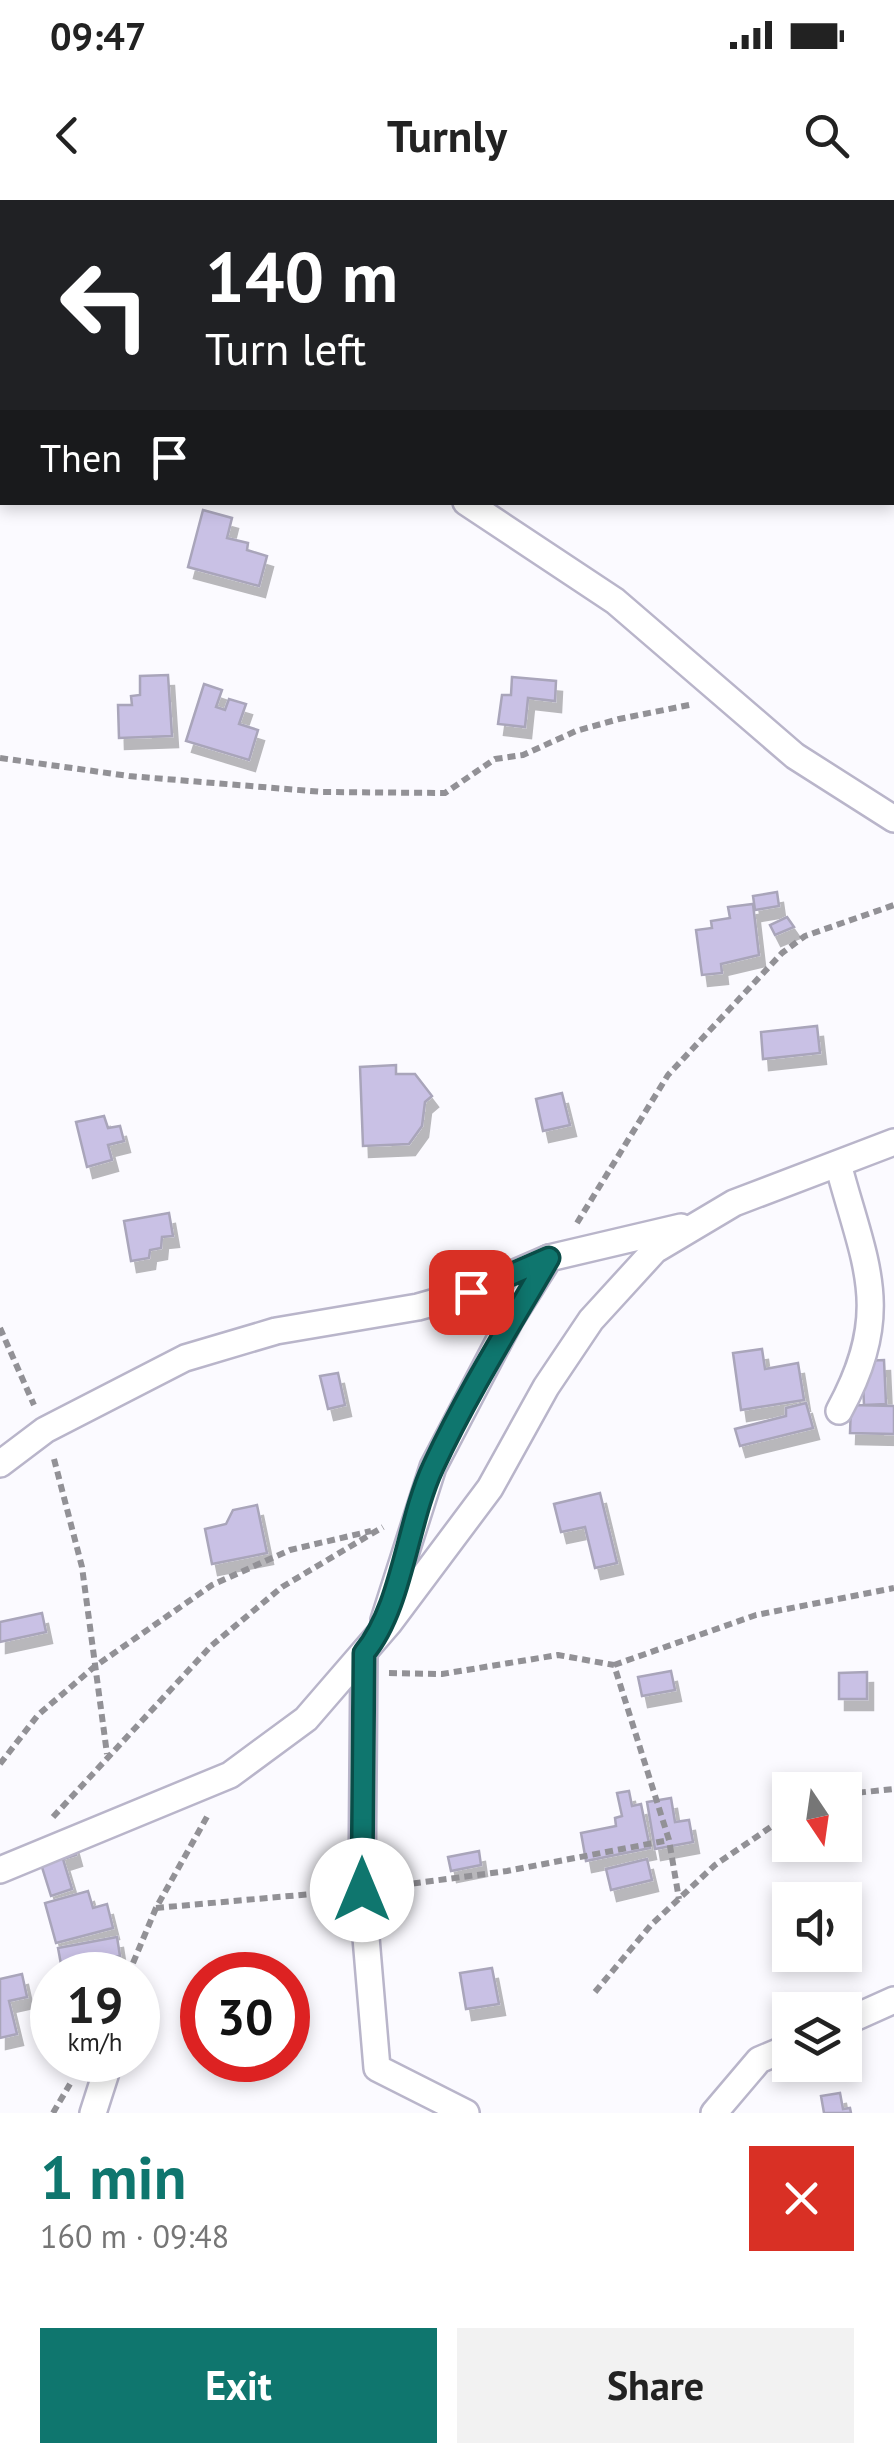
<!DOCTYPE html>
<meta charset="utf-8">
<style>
:root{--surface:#fff;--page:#f2f2f2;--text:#222;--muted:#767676;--accent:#0f766e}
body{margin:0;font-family:"PT Sans",sans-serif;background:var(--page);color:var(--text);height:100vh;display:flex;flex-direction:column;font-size:38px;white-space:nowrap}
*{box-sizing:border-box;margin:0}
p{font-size:32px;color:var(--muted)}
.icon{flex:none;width:55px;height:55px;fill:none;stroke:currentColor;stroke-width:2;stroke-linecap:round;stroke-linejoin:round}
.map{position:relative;height:1913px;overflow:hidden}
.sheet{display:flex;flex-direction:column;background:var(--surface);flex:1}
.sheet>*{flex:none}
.guide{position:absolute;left:0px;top:0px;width:895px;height:305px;box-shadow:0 5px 15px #0003;background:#202124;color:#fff;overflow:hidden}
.needle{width:65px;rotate:167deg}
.controls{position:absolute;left:772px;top:1572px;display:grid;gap:20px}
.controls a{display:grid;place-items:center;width:90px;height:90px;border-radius:0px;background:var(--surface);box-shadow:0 5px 15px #0003;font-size:50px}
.speed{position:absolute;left:30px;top:1752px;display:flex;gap:20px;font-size:50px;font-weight:700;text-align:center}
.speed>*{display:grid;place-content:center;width:130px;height:130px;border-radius:50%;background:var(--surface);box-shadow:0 5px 15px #0003;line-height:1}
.speed small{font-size:25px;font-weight:400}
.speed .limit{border:15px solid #d22;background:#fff;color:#111}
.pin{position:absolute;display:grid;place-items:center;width:85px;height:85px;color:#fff;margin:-42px;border-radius:20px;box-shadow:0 5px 15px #0006}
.me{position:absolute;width:110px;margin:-55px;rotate:0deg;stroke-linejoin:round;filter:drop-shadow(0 0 8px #0008)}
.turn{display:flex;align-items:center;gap:35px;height:210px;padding:0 40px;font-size:45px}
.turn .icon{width:130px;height:130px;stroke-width:2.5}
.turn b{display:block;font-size:70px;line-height:85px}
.then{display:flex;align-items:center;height:95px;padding:0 40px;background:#0003;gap:20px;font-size:38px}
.round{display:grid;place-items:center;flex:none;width:105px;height:105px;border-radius:0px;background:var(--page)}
.head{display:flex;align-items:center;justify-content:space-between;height:170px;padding:0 40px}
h1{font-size:60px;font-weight:700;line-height:75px;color:var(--accent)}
.cta{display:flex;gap:20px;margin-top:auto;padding:20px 40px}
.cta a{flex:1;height:115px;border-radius:0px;background:var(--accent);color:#fff;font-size:40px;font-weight:700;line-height:115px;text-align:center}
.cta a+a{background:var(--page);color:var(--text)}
.status{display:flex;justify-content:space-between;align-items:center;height:70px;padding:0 50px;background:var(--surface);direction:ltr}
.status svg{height:28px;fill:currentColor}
header{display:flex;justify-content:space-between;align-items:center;height:130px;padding:0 40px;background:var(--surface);font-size:45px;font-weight:700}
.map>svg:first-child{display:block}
</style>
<div class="status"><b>09:47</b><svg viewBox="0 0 49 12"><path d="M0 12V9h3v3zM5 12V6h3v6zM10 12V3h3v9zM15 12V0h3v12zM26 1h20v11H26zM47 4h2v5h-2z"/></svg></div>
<header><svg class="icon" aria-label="back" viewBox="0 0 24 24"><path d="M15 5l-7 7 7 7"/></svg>Turnly<svg class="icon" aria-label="search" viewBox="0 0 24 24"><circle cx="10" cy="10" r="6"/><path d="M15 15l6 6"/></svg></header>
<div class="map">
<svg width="894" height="1913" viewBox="0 0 894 1913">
<defs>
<filter id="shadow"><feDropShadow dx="6" dy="11" stdDeviation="0" flood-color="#0004"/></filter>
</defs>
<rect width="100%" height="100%" fill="#fbfaff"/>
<g fill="#c9c1e5" stroke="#a9a5ba" stroke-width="2.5" filter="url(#shadow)">
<polygon points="203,310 232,318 227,338 248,343 247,350 267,356 259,386 188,367"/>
<polygon points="168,475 172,536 119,538 118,505 132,505 131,496 140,495 140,476"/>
<polygon points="512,477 556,481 555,501 528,498 525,527 498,524 502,495 511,495"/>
<polygon points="204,484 222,490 216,507 225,510 229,499 246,504 239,524 258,530 249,560 186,541"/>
<polygon points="777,692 779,706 755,710 753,696"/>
<polygon points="753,704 759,755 721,764 722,773 702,775 696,730 712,728 711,721 730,718 728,707"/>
<polygon points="787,717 794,727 775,735 770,725"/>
<polygon points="817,826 820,853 763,859 761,832"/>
<polygon points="396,865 396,874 415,874 432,896 425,902 422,926 409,944 363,946 360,867"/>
<polygon points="562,893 570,925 543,931 536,899"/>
<polygon points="104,916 108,928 120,926 124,941 108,945 112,960 87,967 76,922"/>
<polygon points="169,1013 173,1036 162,1037 161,1048 150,1050 149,1058 131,1061 124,1021"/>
<polygon points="762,1149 765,1169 798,1163 804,1200 741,1210 733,1153"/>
<polygon points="884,1160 886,1204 864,1205 862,1161"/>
<polygon points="338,1173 345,1205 328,1209 320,1176"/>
<polygon points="806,1203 813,1228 740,1246 735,1229 786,1216 786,1208"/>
<polygon points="851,1205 894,1206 894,1234 850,1233"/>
<polygon points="600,1293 617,1363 595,1368 585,1327 561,1332 554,1304"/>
<polygon points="257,1305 267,1353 212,1364 205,1329 226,1324 233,1310"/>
<polygon points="42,1413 46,1432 0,1442 0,1422"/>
<polygon points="671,1471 675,1490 642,1496 638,1477"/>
<polygon points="867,1472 867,1499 839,1499 839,1473"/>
<polygon points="629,1591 632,1606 641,1604 650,1648 586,1661 581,1633 616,1626 615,1618 622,1616 617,1593"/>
<polygon points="671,1598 675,1622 689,1620 693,1642 655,1649 647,1602"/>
<polygon points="71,1637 76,1655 63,1659 72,1689 51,1696 36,1648"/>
<polygon points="479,1651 481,1665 451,1671 448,1657"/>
<polygon points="647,1659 652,1680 611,1690 606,1669"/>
<polygon points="88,1691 93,1708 107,1704 113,1728 56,1743 45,1703"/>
<polygon points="117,1737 120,1756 83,1763 85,1775 63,1775 58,1748"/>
<polygon points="492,1768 499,1804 466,1809 460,1773"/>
<polygon points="22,1774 27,1797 9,1801 17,1834 0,1838 0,1779"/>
<polygon points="840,1893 843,1909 850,1908 851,1913 824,1913 821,1896"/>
</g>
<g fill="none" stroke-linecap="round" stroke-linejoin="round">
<g stroke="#b9b5ca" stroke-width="30">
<g id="street">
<polyline points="0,0 4,2"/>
<polyline points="466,302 615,401 795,556 894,619"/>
<path d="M838,964C865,1065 894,1110 839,1211"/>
<polyline points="0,1264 45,1230 185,1158 276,1131 418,1107 471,1092 549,1058"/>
<polyline points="384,1420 433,1267 510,1120 549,1058 681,1027"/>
<polyline points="364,1453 362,1690 377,1868 466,1913"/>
<polyline points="0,1670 230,1575 306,1519 389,1423 490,1288 546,1187 591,1120 655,1050 734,1003 894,942"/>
<polyline points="845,1822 894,1800"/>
<polyline points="93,1913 110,1860"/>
<polyline points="714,1913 759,1860 790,1847"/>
</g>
</g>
<g stroke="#929196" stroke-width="6" stroke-dasharray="8 5" stroke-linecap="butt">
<polyline points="382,0 382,2"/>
<polyline points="0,558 129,576 323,592 445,593 495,559 523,555 576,531 619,519 694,504"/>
<polyline points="577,1023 668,875 782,753 805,736 894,705"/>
<polyline points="0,1128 34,1205"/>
<polyline points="54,1259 82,1367 107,1554"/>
<polyline points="614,1465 756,1415 894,1388"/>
<polyline points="389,1473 442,1474 558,1455 614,1465 669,1640 679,1699"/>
<polyline points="0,1564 38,1515 94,1467 212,1385 290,1350 371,1331"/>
<polyline points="845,1594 894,1589"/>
<polyline points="53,1617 211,1446 282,1387 383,1327"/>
<polyline points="387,1687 507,1671 669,1640"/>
<polyline points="156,1708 334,1692"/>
<polyline points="128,1775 156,1708 208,1615"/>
<polyline points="595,1792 651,1725 715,1665 790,1614"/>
<polyline points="53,1913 70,1884"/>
</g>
<use href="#street" stroke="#fff" stroke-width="25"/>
</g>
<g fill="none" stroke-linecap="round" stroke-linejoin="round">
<g stroke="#0a4d48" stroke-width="25">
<path id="route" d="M362,1690L364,1453C402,1408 407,1323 433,1267C467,1194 509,1127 549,1058L471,1092"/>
</g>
<use href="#route" stroke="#0f766e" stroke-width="18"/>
</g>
</svg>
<div class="controls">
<a><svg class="needle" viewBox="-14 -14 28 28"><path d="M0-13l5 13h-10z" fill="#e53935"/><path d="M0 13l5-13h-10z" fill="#767676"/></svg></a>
<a><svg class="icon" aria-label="sound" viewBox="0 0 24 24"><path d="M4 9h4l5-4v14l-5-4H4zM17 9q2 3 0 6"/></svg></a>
<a><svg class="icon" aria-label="layers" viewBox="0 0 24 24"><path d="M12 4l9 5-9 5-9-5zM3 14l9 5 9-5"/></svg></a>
</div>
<div class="speed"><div>19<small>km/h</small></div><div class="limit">30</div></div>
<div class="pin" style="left:471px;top:1092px;background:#d93025"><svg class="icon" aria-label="arrive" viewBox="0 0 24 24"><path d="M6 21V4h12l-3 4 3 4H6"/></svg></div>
<svg class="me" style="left:362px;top:1690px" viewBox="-20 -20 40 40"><circle r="19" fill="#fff"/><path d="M0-13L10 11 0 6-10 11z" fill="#0f766e"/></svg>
<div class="guide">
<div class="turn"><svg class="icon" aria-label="left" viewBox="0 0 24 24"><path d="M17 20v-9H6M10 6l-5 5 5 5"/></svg><div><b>140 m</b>Turn left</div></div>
<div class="then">Then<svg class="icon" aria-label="arrive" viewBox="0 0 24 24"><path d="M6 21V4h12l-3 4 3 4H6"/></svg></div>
</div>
</div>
<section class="sheet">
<div class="head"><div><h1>1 min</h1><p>160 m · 09:48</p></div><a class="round" style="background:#d93025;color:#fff"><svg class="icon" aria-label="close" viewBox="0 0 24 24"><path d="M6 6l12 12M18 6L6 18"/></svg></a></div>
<div class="cta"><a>Exit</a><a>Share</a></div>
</section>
